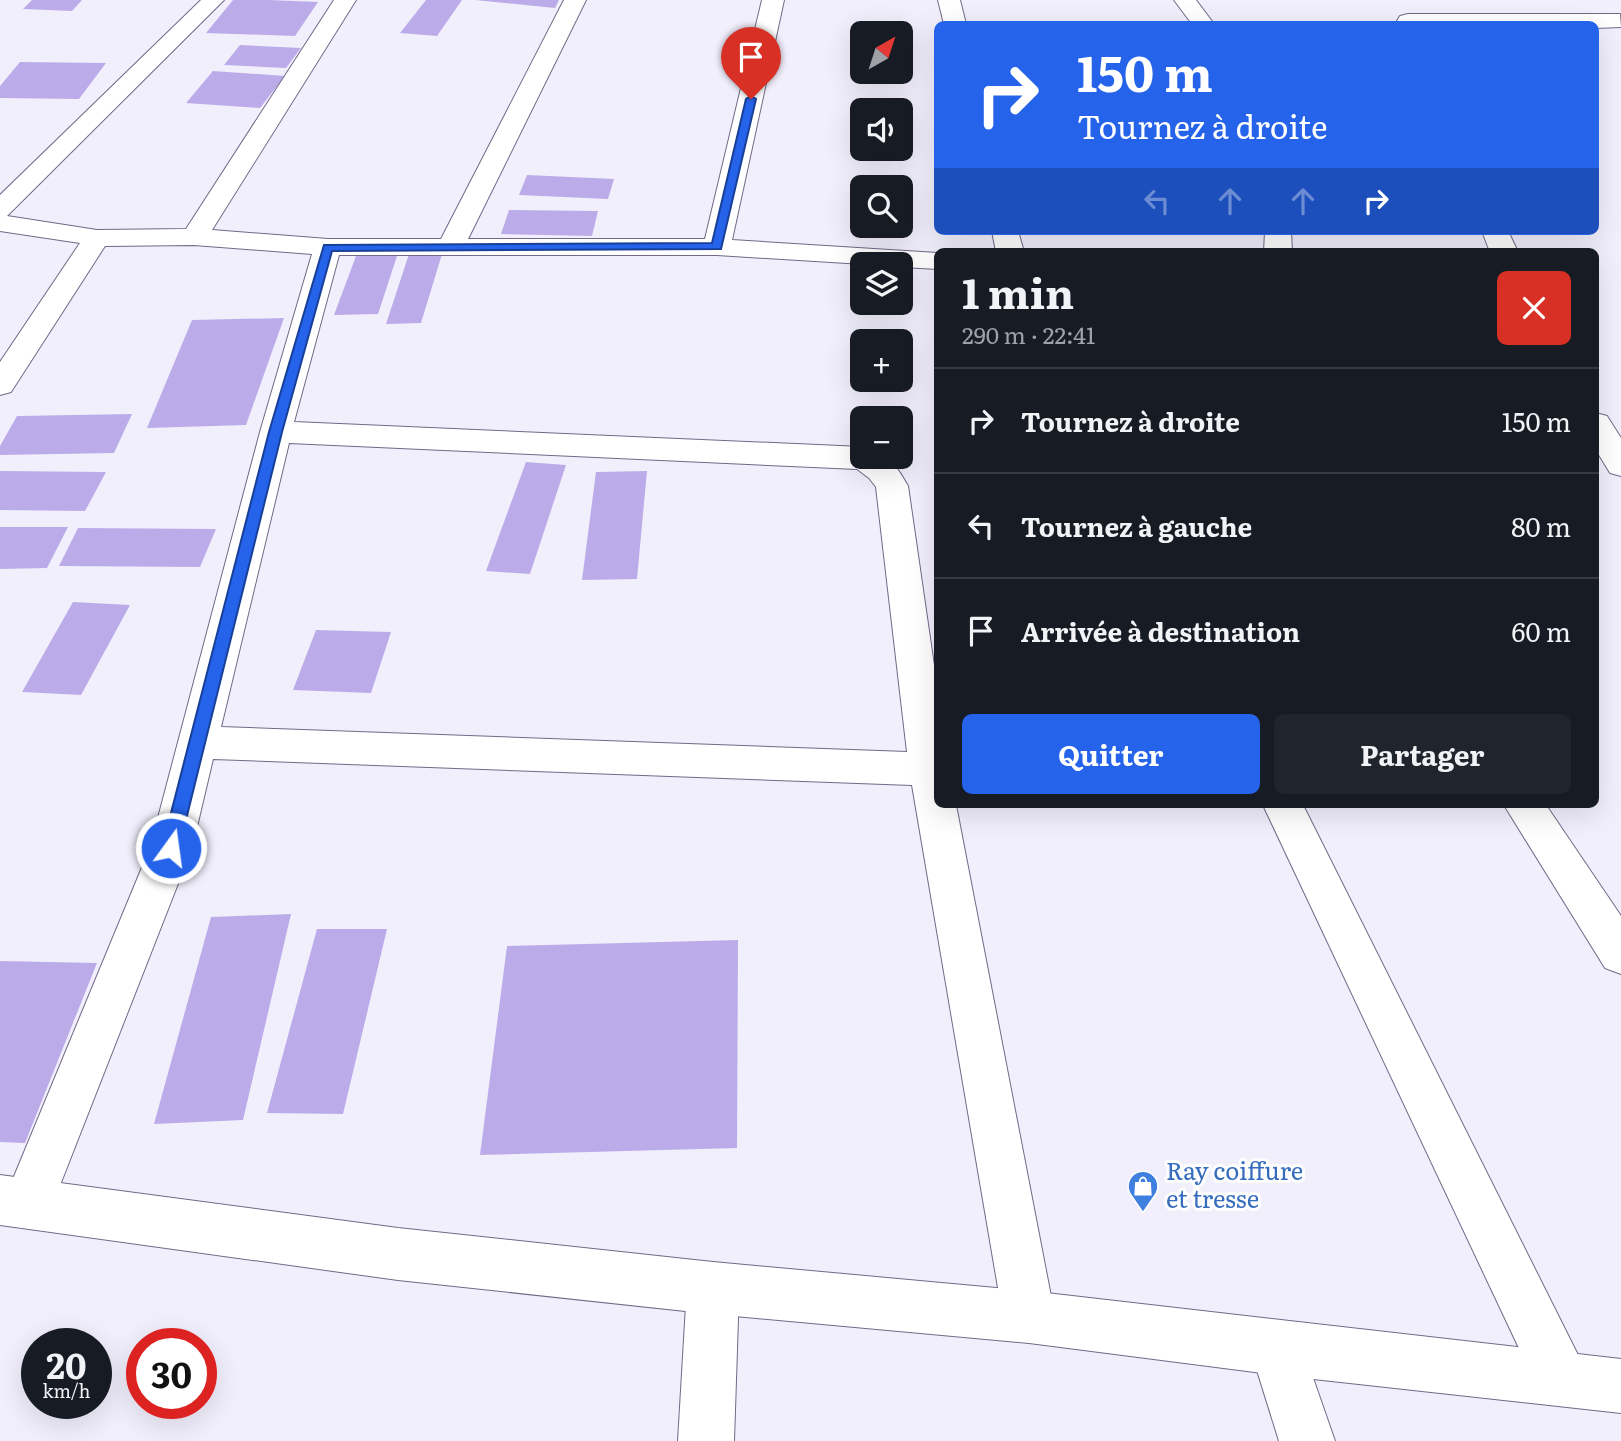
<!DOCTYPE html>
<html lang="fr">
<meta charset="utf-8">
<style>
:root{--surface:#171b24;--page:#20242c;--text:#f1f3f6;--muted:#9ea1a6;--line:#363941;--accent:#2563eb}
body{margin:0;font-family:Literata,serif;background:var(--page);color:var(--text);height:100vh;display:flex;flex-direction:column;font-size:26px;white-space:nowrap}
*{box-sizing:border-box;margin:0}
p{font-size:23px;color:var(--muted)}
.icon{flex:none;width:38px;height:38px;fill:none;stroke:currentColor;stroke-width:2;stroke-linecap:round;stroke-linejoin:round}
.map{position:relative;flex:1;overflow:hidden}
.panel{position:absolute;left:934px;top:248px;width:665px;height:560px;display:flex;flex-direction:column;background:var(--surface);border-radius:10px;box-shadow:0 7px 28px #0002}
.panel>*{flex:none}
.top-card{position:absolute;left:934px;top:21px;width:665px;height:214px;border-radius:10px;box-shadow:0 7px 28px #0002;background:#2563eb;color:#fff;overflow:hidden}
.needle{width:46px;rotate:39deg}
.tools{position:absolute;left:850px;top:21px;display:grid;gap:14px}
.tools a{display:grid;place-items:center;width:63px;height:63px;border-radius:10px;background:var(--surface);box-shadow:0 7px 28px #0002;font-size:35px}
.speed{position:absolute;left:21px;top:1328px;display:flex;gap:14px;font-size:35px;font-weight:700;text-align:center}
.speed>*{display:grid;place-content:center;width:91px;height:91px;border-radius:50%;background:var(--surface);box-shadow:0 7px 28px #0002;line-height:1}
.speed small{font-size:18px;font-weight:400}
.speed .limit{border:10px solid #d22;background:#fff;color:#111}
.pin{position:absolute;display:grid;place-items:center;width:60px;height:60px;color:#fff;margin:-72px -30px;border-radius:50% 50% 50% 0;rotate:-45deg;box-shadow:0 0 7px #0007}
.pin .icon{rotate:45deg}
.me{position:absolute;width:77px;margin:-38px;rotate:14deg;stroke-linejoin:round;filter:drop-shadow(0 0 5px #0008)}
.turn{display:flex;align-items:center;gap:24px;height:147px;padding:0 28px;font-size:32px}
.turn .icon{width:91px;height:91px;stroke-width:2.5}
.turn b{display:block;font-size:49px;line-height:60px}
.lanes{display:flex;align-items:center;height:66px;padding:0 28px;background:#0003;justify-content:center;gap:35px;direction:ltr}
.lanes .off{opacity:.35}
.round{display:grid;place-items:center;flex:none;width:74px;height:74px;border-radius:10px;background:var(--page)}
.head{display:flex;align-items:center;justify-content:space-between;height:119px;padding:0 28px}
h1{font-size:42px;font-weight:700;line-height:52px}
.action{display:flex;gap:14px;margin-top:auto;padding:14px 28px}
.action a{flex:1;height:80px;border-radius:10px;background:var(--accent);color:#fff;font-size:28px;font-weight:700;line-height:80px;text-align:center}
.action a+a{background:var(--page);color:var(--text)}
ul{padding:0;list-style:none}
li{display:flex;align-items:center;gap:21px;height:105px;padding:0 28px;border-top:2px solid var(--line)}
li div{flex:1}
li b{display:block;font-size:26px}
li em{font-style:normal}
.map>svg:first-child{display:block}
</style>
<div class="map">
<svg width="1621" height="1441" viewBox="0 0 1621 1441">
<rect width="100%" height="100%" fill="#f2effd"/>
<g fill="#bbace9">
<polygon points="32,0 82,0 72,11 23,9"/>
<polygon points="233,0 269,0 318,2 295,36 206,33"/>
<polygon points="426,0 462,0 437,36 400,33"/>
<polygon points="475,0 559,0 555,8"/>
<polygon points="240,45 301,48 286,68 224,65"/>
<polygon points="20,62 106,63 79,99 0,98 0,86"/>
<polygon points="213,71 285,76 260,108 186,103"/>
<polygon points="527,175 614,179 608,199 519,195"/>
<polygon points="509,210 598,211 592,236 501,234"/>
<polygon points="409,254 442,254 421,323 386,324"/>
<polygon points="356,256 397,256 378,314 334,315"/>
<polygon points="284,318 246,425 147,428 192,320"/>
<polygon points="132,414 114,453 0,455 0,446 17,416"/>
<polygon points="526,462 566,465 530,574 486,571"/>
<polygon points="0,471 106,472 85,511 0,510"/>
<polygon points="647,471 637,579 582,580 596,472"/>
<polygon points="0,527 68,527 47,568 0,569"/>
<polygon points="78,528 216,529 200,567 59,566"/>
<polygon points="73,602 130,605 81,695 22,692"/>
<polygon points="316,630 391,632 371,693 293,690"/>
<polygon points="291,914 243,1120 154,1124 211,917"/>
<polygon points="317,929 387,929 343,1114 267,1113"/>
<polygon points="738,940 737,1148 480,1155 507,946"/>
<polygon points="0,961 97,963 25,1143 0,1142"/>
</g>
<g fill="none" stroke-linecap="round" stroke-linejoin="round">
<g stroke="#716987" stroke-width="2">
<g id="minor">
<path d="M201,0H224L7,216L97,230L186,229L334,0H356L212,230L328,239H441L564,0H586L468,239H705L762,0H784L732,240L938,253V269L901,267V264H863L717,255H339L294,422L863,447V457C891,457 894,462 908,486L938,693V805H956L1055,1317L1048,1336L1029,1343L1010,1336L1003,1317L912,785L213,759L192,848L46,1221L28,1228L10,1221L3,1203L150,848L260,432L312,254L194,245L105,246L11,392L0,395V362L80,243L0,231V195ZM289,443L857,469L869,478L876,487L907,752L221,727Z"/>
<polygon points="938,0 960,0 966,24 944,24"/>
<polygon points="1174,0 1196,0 1214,24 1192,24"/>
<polygon points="1408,14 1620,14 1621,27 1596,28 1596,24 1399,24 1397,21 1400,16"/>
<polygon points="992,231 1018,231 1024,252 996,252"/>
<polygon points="1265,231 1291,231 1292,252 1264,252"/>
<polygon points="1482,231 1508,231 1518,252 1490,252"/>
<polygon points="1596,413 1607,416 1621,438 1621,476 1610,473 1596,450"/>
<polygon points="1263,805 1303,805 1580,1359 1588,1378 1580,1397 1561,1405 1542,1397"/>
<polygon points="1504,805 1546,805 1621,916 1621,974 1605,968"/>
<polygon points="713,1262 731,1270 739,1288 734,1441 678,1441 687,1288 695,1270"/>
<polygon points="1277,1321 1296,1329 1335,1441 1279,1441 1250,1348 1258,1329"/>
</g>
</g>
<g stroke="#716987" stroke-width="2">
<polygon id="secondary" points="0,1175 398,1228 713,1262 1029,1291 1621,1359 1621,1413 1277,1375 1029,1343 713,1314 398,1280 0,1225"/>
</g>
<use href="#minor" fill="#fff" fill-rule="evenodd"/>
<use href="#secondary" fill="#fff" fill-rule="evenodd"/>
</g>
<polygon fill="#2563eb" stroke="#184099" stroke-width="2" points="751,96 756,99 721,249 332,251 282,432 179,848 177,854 171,856 165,854 162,848 269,432 324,245 712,243 746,99"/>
<defs>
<g id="shop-pin" transform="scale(1.575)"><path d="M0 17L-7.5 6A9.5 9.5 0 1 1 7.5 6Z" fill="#3f7fe0" stroke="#fefefe"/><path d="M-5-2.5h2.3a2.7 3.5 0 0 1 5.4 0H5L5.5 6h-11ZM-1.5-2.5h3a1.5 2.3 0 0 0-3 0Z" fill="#fff"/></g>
</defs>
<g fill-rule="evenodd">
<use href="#shop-pin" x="1143" y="1186"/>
</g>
<g text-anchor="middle" stroke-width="6" stroke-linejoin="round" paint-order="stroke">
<g font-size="24" fill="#366cbe" stroke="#fefefe" text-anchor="start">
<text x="1166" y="1180">Ray coiffure<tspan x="1166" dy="28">et tresse</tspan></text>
</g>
</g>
</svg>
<div class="tools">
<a><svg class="needle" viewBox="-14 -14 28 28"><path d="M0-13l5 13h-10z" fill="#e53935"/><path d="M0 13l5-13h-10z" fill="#9ea1a6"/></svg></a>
<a><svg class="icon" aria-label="sound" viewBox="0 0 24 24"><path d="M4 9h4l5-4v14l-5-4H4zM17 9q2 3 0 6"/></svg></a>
<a><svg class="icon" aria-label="search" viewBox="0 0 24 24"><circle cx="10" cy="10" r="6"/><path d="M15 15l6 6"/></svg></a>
<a><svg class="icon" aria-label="layers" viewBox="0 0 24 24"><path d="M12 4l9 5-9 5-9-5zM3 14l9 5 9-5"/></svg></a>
<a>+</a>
<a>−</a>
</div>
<div class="speed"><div>20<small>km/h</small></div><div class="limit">30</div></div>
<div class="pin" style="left:751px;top:99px;background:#d93025"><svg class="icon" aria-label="arrive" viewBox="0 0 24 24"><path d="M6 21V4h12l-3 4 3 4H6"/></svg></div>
<svg class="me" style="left:171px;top:848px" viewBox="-20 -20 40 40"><circle r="17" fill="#2563eb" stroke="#fff" stroke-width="3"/><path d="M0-11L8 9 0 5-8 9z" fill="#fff"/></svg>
<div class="top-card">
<div class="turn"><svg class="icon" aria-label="right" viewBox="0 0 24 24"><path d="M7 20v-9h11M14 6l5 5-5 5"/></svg><div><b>150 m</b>Tournez à droite</div></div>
<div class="lanes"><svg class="icon off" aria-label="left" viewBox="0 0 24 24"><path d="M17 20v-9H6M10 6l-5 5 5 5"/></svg><svg class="icon off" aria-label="ahead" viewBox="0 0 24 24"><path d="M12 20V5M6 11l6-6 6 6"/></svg><svg class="icon off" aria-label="ahead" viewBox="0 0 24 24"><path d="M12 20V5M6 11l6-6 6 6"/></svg><svg class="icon" aria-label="right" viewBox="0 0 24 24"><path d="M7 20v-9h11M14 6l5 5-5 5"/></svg></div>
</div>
<section class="panel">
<div class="head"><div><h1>1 min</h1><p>290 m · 22:41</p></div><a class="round" style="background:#d93025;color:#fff"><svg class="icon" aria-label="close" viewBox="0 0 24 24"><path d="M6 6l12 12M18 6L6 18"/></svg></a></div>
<ul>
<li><svg class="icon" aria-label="right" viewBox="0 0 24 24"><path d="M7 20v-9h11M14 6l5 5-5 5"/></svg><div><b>Tournez à droite</b></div><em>150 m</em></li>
<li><svg class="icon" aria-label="left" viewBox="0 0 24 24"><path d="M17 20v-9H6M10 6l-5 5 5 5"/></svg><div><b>Tournez à gauche</b></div><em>80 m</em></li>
<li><svg class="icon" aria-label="arrive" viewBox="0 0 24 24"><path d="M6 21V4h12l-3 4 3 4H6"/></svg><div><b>Arrivée à destination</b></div><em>60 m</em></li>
</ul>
<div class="action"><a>Quitter</a><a>Partager</a></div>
</section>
</div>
